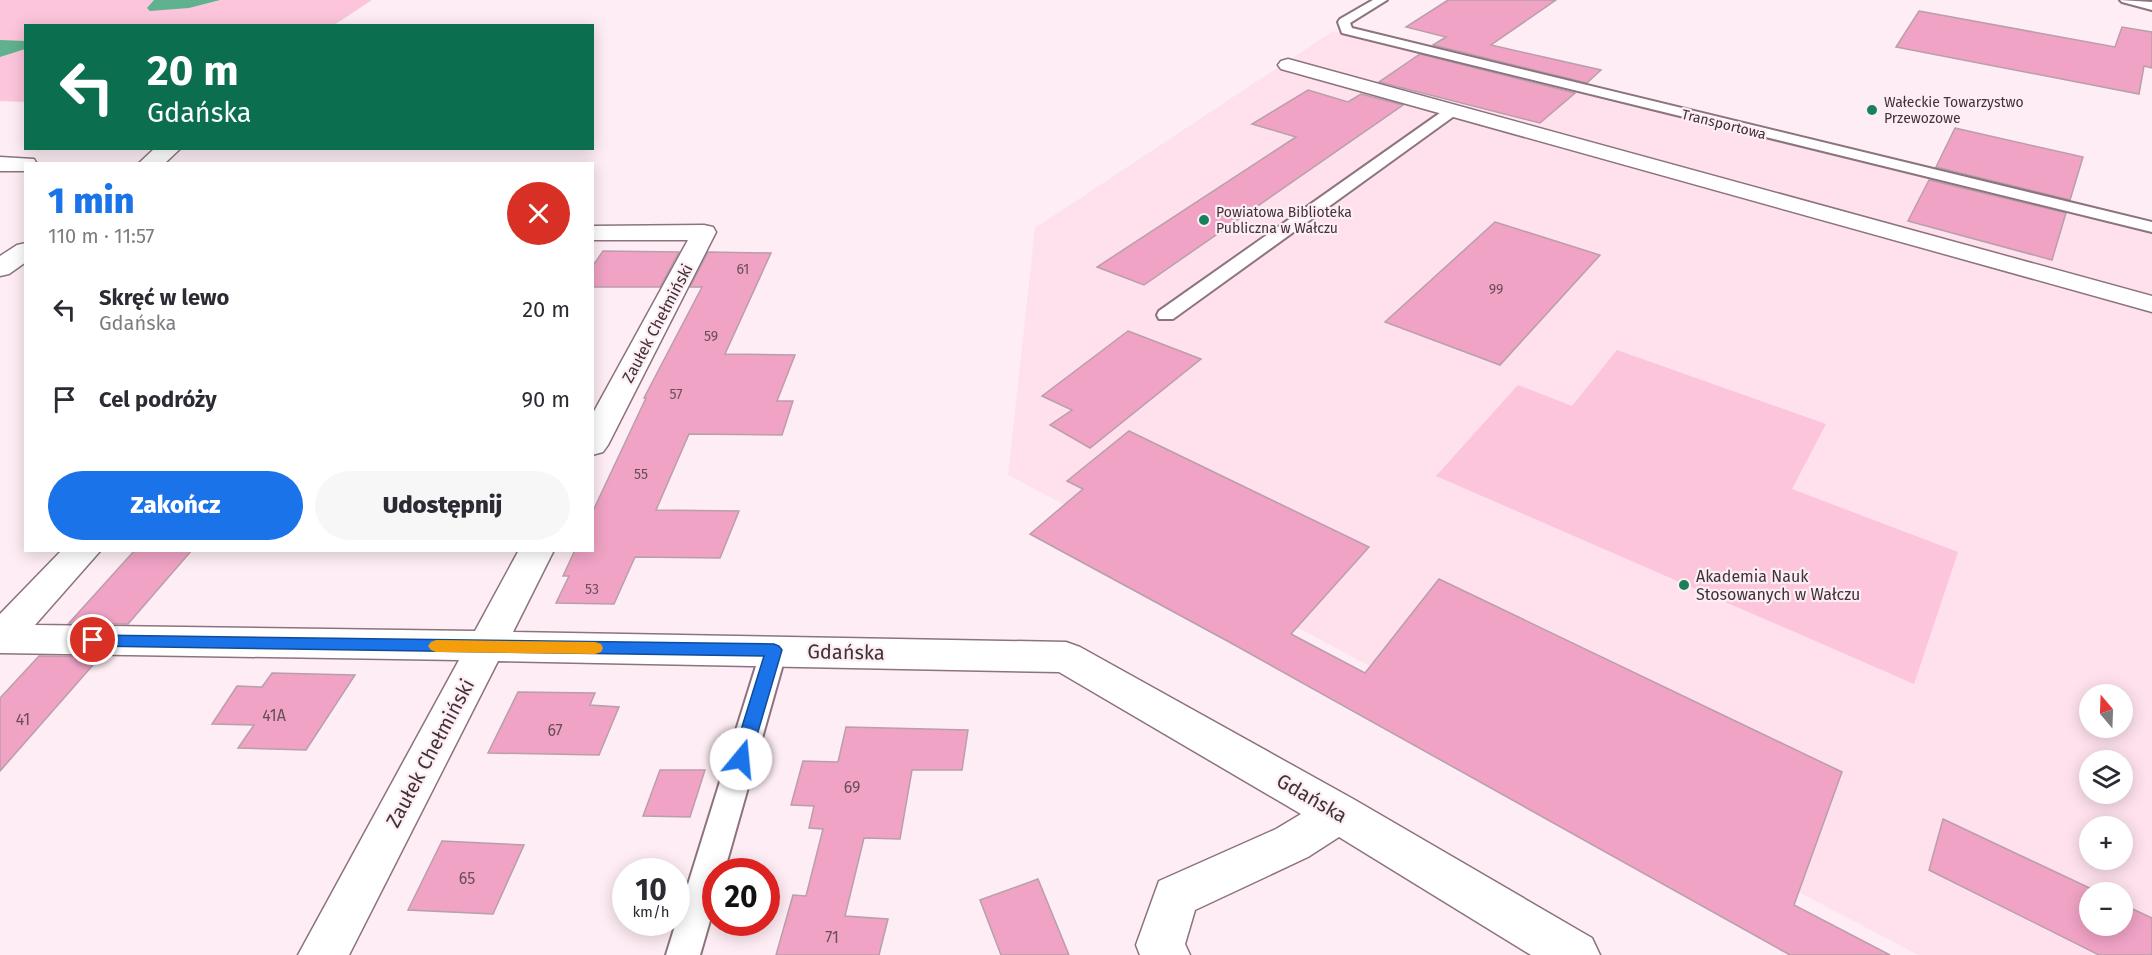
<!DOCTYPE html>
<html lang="pl">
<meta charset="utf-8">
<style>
:root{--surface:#fff;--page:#f7f7f7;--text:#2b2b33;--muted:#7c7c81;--accent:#1a73e8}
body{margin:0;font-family:"Fira Sans",sans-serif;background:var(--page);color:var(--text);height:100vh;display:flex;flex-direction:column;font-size:22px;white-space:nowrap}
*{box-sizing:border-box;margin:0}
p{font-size:20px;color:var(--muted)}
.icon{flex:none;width:33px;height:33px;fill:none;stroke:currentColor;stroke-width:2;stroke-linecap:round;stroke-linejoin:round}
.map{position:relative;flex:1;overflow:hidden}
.drawer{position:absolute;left:24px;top:162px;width:570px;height:390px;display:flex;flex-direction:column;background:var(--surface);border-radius:0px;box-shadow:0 3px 15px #0003}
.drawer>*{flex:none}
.guide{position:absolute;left:24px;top:24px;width:570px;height:126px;border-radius:0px;box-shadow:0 3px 15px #0003;background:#0b6e4f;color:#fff;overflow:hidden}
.needle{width:39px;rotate:341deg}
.controls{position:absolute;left:2079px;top:684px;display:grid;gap:12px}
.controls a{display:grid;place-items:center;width:54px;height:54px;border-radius:50%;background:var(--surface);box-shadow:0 3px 15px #0003;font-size:30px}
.speed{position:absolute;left:612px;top:858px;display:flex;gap:12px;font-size:30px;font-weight:700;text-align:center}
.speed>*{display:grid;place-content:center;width:78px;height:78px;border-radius:50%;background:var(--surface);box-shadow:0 3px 15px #0003;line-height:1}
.speed small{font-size:15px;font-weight:400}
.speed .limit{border:9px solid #d22;background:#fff;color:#111}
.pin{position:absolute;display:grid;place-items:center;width:51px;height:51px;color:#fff;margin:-26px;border:3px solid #fff;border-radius:50%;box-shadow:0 2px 6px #0007}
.me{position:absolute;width:66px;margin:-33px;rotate:17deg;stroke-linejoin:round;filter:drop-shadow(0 0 4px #0008)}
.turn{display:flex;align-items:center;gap:21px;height:126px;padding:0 24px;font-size:27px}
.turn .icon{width:78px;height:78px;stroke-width:2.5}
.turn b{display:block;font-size:42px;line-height:51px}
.round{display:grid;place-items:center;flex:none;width:63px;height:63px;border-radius:32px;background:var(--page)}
.overview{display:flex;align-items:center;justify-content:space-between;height:102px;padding:0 24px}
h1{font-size:36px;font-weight:800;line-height:45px;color:var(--accent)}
.primary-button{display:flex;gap:12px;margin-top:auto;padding:12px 24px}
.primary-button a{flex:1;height:69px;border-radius:36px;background:var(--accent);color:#fff;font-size:24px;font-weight:800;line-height:69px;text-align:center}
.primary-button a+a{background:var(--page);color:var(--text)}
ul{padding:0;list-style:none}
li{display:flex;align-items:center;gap:18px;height:90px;padding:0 24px}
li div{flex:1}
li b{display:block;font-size:22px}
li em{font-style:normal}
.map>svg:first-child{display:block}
</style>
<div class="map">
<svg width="2152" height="955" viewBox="0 0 2152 955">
<rect width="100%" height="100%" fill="#feedf4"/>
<path fill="#fee1ed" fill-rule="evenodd" d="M1333,31L2152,232V955H1918L1008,475L1035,228ZM2090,694H2122V728H2090ZM2090,760H2122V794H2090ZM2090,826H2122V860H2090ZM2090,892H2122V926H2090Z"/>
<g fill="#fcc5dc">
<polygon points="0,0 372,0 334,25 26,26 25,102 0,101"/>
<polygon points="1617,350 1826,424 1792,489 1958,552 1914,684 1436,476 1518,385 1572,406"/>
</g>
<g fill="#5fb28d">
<polygon points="154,0 220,0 189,8 150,11 147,8"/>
<polygon points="0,40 25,41 25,49 0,57"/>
</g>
<g fill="#f0a3c5" stroke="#b99fa9" stroke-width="1.5">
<polygon points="1448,0 1556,0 1491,45 1601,70 1587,83 1433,45 1446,37 1406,27"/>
<polygon points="1919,11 2115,47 2122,27 2152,32 2152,68 2144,66 2139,94 1896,47"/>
<polygon points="1420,54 1575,93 1540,123 1379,82"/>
<polygon points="1308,90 1348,102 1361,94 1403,105 1144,285 1097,267 1296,137 1252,124"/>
<polygon points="1955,128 2083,157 2070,200 1936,167"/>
<polygon points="1929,180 2066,213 2052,260 1908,221"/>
<polygon points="1495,222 1600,255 1500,365 1385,322"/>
<polygon points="603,251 679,252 660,287 592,287 592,267"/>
<polygon points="708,252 771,253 725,354 795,355 777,401 793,401 782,435 689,434 656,510 739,511 720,558 635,557 614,604 556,603 569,576 563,576 575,550 592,550 592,513 646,398 644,398 702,287 690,287"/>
<polygon points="1128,331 1201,359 1090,448 1050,425 1072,410 1042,396"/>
<polygon points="1129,431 1369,547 1291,634 1365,673 1439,579 1842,772 1794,905 1890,955 1790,955 1231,643 1030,534 1083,489 1067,481"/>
<polygon points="135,550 192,550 128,624 69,623"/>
<polygon points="39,656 100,657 0,771 0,698"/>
<polygon points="272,673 355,675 306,750 238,748 254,725 212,724 237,686 262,687"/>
<polygon points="518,692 595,693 590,705 619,707 599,755 488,753"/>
<polygon points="846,727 968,730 962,770 912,770 900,839 864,838 845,916 888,919 879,955 776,955 793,895 806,896 823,829 809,828 814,806 791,805 803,761 838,762"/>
<polygon points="660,770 705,770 690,817 643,816"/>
<polygon points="1943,819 2098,892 2090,892 2090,926 2122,926 2122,904 2152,918 2152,955 2099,955 1929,870"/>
<polygon points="442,841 524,845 493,914 408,910"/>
<polygon points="1038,879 1069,955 1001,955 980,900"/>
</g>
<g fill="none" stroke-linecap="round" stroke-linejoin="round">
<g stroke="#8c737d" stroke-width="4">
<g id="lane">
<polygon points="1373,0 1387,0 1350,23 1352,28 2152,222 2152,232 1342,33 1338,22 1340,19"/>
<polygon points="2120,0 2152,2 2152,10 2122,2"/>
<polygon points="1452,107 1457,108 1459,111 1457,114 1173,319 1159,319 1157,315 1159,311 1447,108"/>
<polygon points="774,640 783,643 787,650 724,872 716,872 716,900 700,955 666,955 761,650 765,643"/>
</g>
</g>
<g stroke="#8c737d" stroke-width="3">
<g id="street">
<polygon points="1288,59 2152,296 2152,312 1281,69 1278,65 1281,61"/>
<polygon points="155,148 181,148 164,164 138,164"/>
<polygon points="0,157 34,159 37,164 26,164 26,171 0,171"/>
<polygon points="704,225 713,227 716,232 608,445 603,452 592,455 592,415 688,240 592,240 592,226"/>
<polygon points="26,243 26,262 9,274 0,276 0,256 17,245"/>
<polygon points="62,550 101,550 35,625 475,631 519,550 554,550 513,632 1066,642 1080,647 1355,800 1592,938 1600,955 1531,955 1339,837 1308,857 1195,910 1185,944 1190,955 1140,955 1136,945 1159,881 1276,829 1301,814 1059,672 498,661 349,955 298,955 459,660 0,653 0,614"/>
</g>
</g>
<use href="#lane" fill="#fff" fill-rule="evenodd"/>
<use href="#street" fill="#fff" fill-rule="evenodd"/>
</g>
<polygon fill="#1a73e8" stroke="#114b97" stroke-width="1.5" points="93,635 774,644 779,646 782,650 750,759 747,764 741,766 735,764 732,759 764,656 93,646 87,645 85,640 87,636"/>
<polygon fill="#f59e0b" points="436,640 595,642 601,644 603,648 601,652 595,654 436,652 431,650 428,646 431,642"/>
<g fill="#1a805a" stroke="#feedf4" stroke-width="2">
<circle cx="1872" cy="110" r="6"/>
<circle cx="1204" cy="220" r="6"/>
<circle cx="1684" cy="585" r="6"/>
</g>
<g text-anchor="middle" stroke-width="4.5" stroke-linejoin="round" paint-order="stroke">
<g font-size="14" fill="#3e3337" stroke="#feedf4" text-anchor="start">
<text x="1884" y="107">Wałeckie Towarzystwo<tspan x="1884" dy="16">Przewozowe</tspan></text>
<text x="1216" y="217">Powiatowa Biblioteka<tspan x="1216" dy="16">Publiczna w Wałczu</tspan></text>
</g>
<g font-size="14" fill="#3e3337" stroke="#feedf4">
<text transform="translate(1724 124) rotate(14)" y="5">Transportowa</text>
</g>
<g font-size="14" fill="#6a4f5a">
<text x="743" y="274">61</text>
<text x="1496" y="294">99</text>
<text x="711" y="341">59</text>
<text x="676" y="399">57</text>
<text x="641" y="479">55</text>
<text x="592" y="594">53</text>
</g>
<g font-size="16" fill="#3e3337" stroke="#feedf4">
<text transform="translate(657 323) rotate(-62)" y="6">Zaułek Chełmiński</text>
</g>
<g font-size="16" fill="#3e3337" stroke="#feedf4" text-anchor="start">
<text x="1696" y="582">Akademia Nauk<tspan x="1696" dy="18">Stosowanych w Wałczu</tspan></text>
</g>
<g font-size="16" fill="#6a4f5a">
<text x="274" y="721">41A</text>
<text x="23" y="725">41</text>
<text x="555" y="736">67</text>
<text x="852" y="793">69</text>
<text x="467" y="884">65</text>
<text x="832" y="943">71</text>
</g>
<g font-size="20" fill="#3e3337" stroke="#feedf4">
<text transform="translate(846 652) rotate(1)" y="7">Gdańska</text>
<text transform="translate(430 753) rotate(-62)" y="7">Zaułek Chełmiński</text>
<text transform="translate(1312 798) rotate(30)" y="7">Gdańska</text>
</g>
</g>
</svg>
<div class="controls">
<a><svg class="needle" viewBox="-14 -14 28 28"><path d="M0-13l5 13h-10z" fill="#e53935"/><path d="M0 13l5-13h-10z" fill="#7c7c81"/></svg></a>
<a><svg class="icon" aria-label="layers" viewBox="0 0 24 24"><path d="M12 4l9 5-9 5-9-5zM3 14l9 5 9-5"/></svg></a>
<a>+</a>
<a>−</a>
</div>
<div class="speed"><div>10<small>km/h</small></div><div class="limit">20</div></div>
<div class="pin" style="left:93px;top:640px;background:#d93025"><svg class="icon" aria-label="arrive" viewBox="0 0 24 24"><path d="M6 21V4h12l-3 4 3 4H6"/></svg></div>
<svg class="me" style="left:741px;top:759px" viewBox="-20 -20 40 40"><circle r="19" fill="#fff"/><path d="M0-13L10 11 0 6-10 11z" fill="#1a73e8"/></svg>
<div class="guide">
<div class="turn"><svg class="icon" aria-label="left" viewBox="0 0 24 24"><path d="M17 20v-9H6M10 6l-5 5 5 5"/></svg><div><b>20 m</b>Gdańska</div></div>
</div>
<section class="drawer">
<div class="overview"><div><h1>1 min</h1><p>110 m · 11:57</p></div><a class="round" style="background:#d93025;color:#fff"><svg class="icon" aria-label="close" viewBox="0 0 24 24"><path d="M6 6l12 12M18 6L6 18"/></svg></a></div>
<ul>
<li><svg class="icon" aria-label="left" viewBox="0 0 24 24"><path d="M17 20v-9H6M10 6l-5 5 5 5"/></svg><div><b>Skręć w lewo</b><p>Gdańska</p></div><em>20 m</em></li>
<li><svg class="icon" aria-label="arrive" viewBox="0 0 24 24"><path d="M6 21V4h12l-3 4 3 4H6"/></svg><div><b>Cel podróży</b></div><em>90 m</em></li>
</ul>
<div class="primary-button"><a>Zakończ</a><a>Udostępnij</a></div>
</section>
</div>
